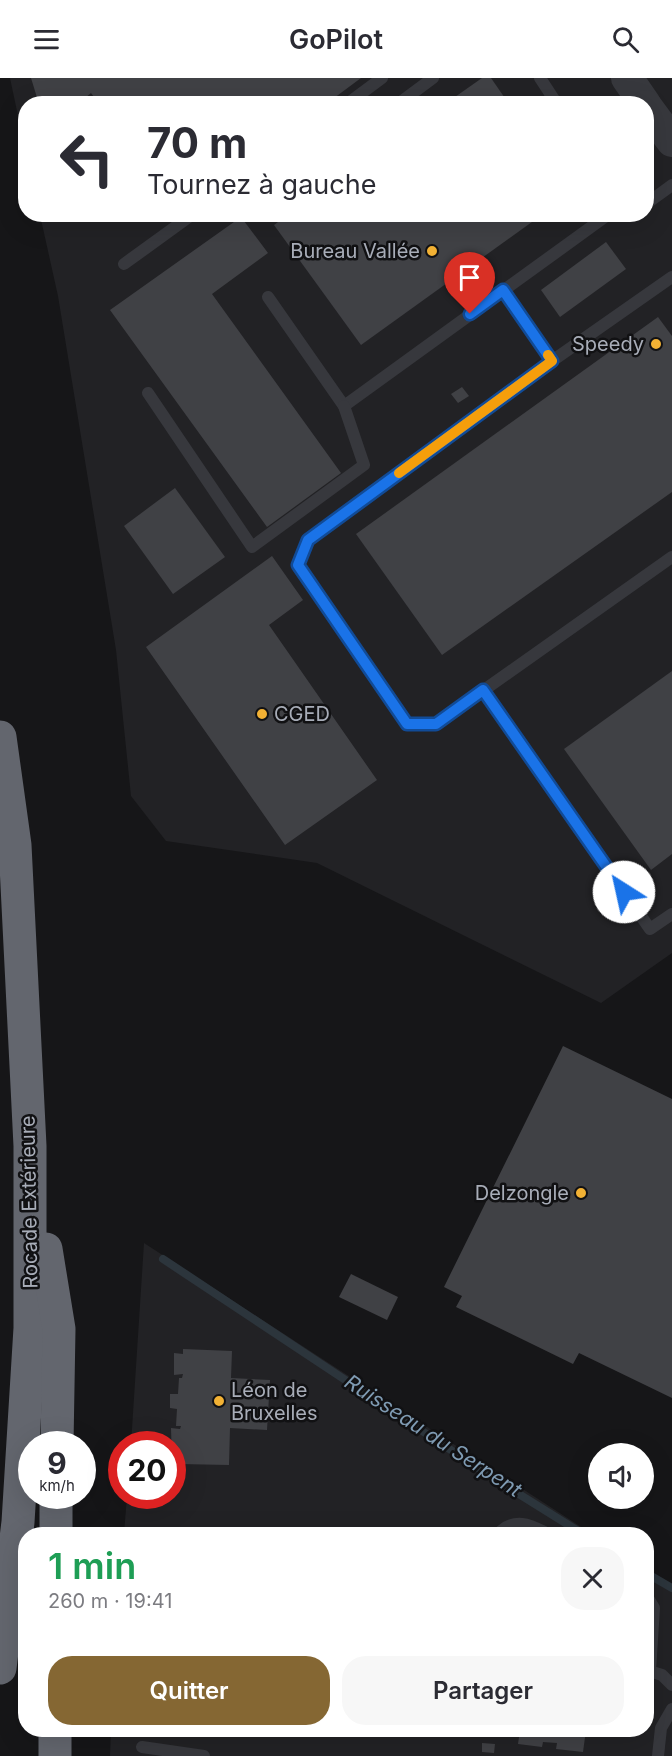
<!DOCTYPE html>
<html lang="fr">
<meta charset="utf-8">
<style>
:root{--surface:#fff;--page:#f7f7f7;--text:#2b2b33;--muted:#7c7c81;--accent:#856733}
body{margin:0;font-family:Inter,sans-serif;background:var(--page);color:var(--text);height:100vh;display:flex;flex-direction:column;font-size:22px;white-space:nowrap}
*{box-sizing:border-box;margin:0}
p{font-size:20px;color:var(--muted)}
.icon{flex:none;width:33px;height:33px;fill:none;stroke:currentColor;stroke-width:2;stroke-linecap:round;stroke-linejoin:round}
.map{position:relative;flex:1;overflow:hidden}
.sheet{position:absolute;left:18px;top:1449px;width:636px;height:210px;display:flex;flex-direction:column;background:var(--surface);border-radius:24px;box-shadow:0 6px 24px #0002}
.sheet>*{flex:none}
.banner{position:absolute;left:18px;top:18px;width:636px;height:126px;border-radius:24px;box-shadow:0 6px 24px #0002;background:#fff;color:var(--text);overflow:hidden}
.buttons{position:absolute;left:588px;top:1365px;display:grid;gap:12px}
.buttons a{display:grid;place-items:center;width:66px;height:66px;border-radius:50%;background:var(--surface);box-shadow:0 6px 24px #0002;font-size:30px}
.speed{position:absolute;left:18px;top:1353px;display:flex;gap:12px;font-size:30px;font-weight:700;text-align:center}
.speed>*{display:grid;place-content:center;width:78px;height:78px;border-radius:50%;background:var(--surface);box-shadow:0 6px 24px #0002;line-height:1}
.speed small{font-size:15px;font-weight:400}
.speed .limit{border:9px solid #d22;background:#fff;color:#111}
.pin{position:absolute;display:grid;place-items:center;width:51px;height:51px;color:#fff;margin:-62px -26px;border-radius:50% 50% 50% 0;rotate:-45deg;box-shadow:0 0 6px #0007}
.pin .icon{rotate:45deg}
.me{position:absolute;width:66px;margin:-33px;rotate:325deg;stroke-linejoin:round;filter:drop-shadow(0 0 4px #0008)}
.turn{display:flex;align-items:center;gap:21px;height:126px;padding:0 30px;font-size:27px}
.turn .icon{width:78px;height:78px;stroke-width:2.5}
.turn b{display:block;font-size:42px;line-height:51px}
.round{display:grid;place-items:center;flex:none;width:63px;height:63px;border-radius:24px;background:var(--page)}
.overview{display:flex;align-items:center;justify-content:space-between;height:102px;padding:0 30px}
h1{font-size:36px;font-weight:600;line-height:45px;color:#1e9e55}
.action{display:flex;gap:12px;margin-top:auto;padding:12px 30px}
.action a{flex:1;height:69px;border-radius:24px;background:var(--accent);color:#fff;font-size:24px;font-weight:600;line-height:69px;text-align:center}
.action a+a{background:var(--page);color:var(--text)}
header{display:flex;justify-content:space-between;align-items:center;height:78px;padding:0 30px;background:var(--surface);font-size:27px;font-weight:600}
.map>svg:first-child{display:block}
</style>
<header><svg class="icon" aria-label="menu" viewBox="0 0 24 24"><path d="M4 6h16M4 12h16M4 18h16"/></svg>GoPilot<svg class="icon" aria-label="search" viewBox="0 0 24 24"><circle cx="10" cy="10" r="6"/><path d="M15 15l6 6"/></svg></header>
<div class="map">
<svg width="672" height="1678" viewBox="0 0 672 1678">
<rect width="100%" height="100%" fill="#161618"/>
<g fill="#222225">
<polygon points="10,0 672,0 672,875 601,925 317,785 166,763 131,718 116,572 58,218 40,137 646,136 646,26 26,26 25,71"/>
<polygon points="144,1165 592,1456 124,1456 127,1418 172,1418 172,1366 131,1366"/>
<polygon points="647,1492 672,1508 672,1678 110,1678 111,1652 646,1652"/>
</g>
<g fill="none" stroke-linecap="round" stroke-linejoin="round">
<g stroke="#2c353c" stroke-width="8">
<polyline points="163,1181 493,1400 583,1456"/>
<polyline points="646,1495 672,1510"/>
</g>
</g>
<g fill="#404145">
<polygon points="31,0 361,0 326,26 306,26 298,20 294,26 99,26 91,15 78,26 39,26"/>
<polygon points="482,0 491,0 509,26 445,26"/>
<polygon points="289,136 543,136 361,267 274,147"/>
<polygon points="241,139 268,175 212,216 341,395 267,449 110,232"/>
<polygon points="606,164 626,191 560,239 541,212"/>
<polygon points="658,239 672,258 672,414 442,577 356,456"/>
<polygon points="462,309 469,318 458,325 451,316"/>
<polygon points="175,410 225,479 173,516 124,448"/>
<polygon points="272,478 303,522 269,547 377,702 285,767 146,569"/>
<polygon points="672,593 672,776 651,792 564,671"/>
<polygon points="563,968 672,1021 672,1320 579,1275 573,1286 456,1229 462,1218 444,1209"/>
<polygon points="351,1196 398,1219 387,1242 339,1219"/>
<polygon points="183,1271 232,1273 231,1300 270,1302 267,1352 230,1350 229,1387 179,1386 179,1382 172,1382 171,1350 180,1351 181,1348 176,1348 177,1331 170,1330 170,1316 178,1316 179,1300 182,1300 183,1296 174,1297 174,1275 183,1276"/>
<polygon points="520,1652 586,1652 583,1674 556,1671 557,1665 543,1664 542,1669 518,1666"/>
<polygon points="482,1665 495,1666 494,1675 482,1674"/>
</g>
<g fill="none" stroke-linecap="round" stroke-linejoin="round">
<g stroke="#37383d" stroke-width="12">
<polyline points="540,0 557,26"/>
<polyline points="347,26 382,0"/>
<polyline points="398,26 433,0"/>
<polyline points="646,126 672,107"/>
<polyline points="124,186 193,136"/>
<polyline points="672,199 552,283 308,462 298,487 407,646 436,646 672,479"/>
<polyline points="503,212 552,283"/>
<polyline points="268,219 344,328 609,136"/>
<polyline points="148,315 252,469 364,387 344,328"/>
<polyline points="483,612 650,851 672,836"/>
<path d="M498,1456C514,1439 530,1446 548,1456"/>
<polyline points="646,1517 654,1530 650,1593"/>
<polyline points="646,1592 662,1597 672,1607"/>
<polyline points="142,1669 204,1678"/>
<polyline points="658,1678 661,1650 672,1631"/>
</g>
<g stroke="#37383d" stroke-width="32">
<polyline points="627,0 645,26"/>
<polyline points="646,28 672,63"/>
</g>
<g stroke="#63666e" stroke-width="33">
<polyline points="0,659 15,767 30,1068 30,1250 18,1444 0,1590"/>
<polyline points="46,1171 59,1251 57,1366"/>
<polyline points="56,1456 56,1418"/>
<polyline points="55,1678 55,1652"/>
</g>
</g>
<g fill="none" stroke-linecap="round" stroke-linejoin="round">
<g stroke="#114b97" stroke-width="15">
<polyline id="route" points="470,236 503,212 552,283 308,462 298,487 407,646 436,646 483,612 624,814"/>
</g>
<use href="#route" stroke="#1a73e8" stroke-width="10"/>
<polyline stroke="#f59e0b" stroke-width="10" points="399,395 552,283 548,277"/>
</g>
<g fill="#f2b134" stroke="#111113" stroke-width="2">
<circle cx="432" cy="173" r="6"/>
<circle cx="656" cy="266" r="6"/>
<circle cx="262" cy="636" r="6"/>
<circle cx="581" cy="1115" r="6"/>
<circle cx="219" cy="1323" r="6"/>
</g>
<g text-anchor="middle" stroke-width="5" stroke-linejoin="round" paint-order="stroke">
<g font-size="20" fill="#a8adb8" stroke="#111113" text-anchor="end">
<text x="420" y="180">Bureau Vallée</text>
<text x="644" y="273">Speedy</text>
<text x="274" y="643" text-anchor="start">CGED</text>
<text x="569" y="1122">Delzongle</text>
<text x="231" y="1319" text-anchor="start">Léon de<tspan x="231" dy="23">Bruxelles</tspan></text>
</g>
<g font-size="20" fill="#a8adb8" stroke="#111113">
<text transform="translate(29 1124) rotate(-91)" y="7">Rocade Extérieure</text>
</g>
<g font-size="21" font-style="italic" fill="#7f9bb3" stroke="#111113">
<text transform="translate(433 1358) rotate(33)" y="7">Ruisseau du Serpent</text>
</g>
</g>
</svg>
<div class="buttons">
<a><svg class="icon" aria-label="sound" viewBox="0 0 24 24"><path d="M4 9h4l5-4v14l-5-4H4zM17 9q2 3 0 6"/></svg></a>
</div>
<div class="speed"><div>9<small>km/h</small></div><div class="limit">20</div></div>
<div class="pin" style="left:470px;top:236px;background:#d93025"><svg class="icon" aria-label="arrive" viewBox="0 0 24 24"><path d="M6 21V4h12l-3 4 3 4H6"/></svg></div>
<svg class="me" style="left:624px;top:814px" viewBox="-20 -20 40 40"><circle r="19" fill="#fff"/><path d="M0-13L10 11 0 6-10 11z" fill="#1a73e8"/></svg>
<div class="banner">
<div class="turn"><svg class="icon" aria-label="left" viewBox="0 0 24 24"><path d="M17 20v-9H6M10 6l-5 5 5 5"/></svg><div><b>70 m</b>Tournez à gauche</div></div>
</div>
<section class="sheet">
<div class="overview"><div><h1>1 min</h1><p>260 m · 19:41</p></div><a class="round"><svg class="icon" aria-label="close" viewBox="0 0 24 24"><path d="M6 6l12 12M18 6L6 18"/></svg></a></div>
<div class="action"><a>Quitter</a><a>Partager</a></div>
</section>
</div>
